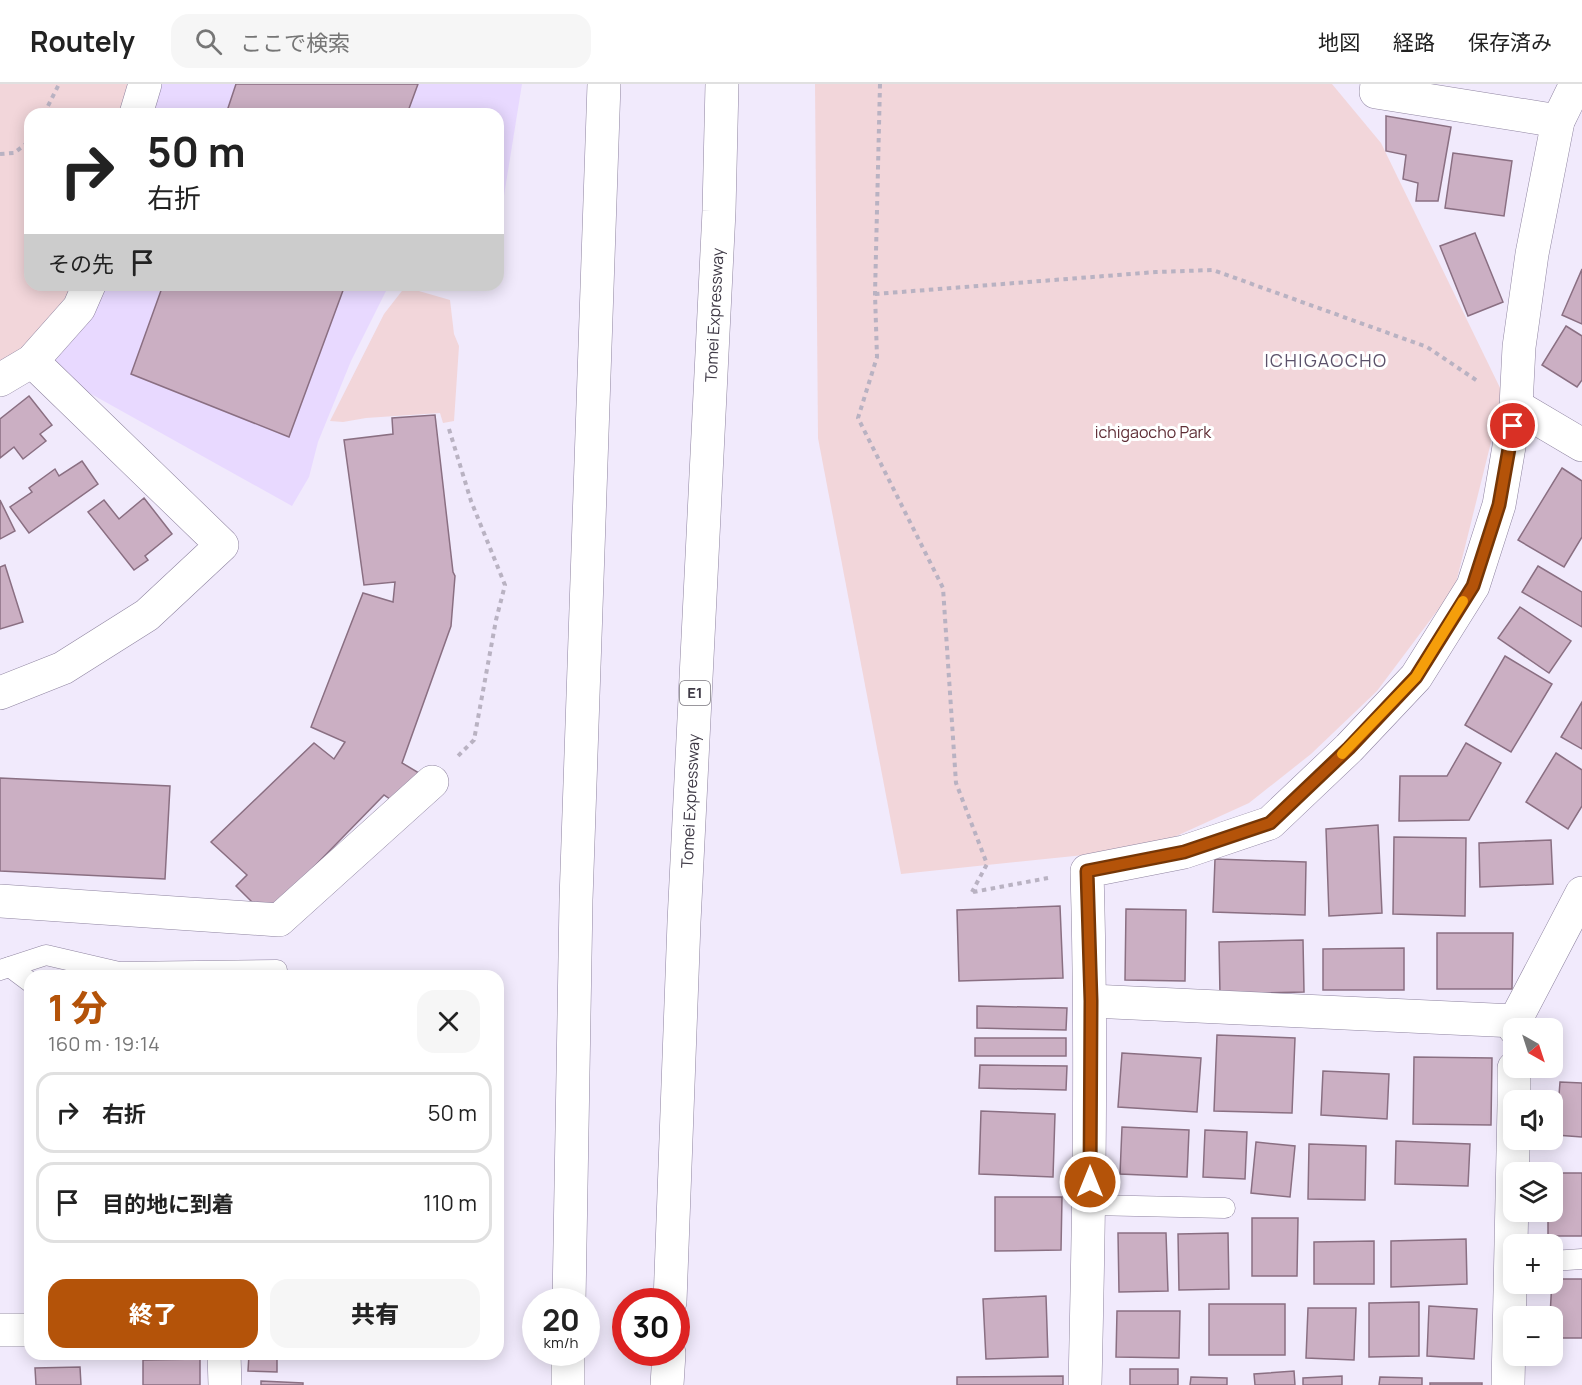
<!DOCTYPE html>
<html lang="ja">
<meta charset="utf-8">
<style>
:root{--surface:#fff;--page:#f6f6f6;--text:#222;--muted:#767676;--line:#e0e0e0;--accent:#b45309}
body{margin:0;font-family:Manrope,"Noto Sans JP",sans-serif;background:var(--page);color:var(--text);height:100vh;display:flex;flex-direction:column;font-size:22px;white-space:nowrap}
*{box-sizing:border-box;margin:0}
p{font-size:20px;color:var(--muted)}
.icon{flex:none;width:33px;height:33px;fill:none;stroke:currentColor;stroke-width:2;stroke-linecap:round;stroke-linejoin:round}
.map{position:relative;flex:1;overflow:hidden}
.drawer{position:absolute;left:24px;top:886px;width:480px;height:390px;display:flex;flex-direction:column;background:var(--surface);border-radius:18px;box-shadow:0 3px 15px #0003}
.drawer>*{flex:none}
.hud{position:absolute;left:24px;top:24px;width:480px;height:183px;border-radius:18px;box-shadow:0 3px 15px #0003;background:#fff;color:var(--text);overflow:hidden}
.needle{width:39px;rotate:141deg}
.buttons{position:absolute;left:1503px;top:934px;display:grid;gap:12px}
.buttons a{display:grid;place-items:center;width:60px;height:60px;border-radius:12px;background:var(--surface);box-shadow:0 3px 15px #0003;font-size:30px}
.speed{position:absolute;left:522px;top:1204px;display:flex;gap:12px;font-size:30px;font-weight:700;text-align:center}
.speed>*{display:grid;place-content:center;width:78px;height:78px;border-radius:50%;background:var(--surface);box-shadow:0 3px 15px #0003;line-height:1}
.speed small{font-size:15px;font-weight:400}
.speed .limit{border:9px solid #d22;background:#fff;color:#111}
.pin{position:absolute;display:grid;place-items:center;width:51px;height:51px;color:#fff;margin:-26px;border:3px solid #fff;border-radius:50%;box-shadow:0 2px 6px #0007}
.me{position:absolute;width:66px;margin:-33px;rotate:0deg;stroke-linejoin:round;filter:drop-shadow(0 0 4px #0008)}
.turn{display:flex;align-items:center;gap:21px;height:126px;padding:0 24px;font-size:27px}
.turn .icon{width:78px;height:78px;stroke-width:2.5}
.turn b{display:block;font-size:42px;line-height:51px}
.then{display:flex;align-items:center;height:57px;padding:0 24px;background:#0003;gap:12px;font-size:22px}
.round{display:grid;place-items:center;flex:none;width:63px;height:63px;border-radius:18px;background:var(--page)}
.overview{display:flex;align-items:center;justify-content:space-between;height:102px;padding:0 24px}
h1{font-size:36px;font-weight:800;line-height:45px;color:var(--accent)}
.action{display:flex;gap:12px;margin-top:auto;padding:12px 24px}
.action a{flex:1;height:69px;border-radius:18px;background:var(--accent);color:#fff;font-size:24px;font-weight:800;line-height:69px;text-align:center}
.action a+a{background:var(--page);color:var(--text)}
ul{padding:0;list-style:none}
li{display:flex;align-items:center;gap:18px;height:81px;margin:0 12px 9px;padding:0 12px;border:3px solid var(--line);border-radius:18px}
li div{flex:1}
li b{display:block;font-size:22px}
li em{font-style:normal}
header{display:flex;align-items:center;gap:36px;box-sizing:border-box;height:84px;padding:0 30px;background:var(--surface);border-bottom:2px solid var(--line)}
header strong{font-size:28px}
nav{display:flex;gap:33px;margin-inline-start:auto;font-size:21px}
.search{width:420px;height:54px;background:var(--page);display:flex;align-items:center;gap:15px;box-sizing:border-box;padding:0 21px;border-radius:18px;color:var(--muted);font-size:22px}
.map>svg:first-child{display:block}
</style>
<header>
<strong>Routely</strong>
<div class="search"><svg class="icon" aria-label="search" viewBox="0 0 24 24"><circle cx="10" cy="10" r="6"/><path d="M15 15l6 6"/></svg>ここで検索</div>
<nav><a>地図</a><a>経路</a><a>保存済み</a></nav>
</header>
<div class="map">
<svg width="1582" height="1301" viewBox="0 0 1582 1301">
<rect width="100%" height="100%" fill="#f1eafc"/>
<g fill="#e8d9ff">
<polygon points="145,0 522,0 502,124 498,123 498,30 136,30"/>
<polygon points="89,201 389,201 351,277 318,358 309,393 292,422 32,277"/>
</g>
<g fill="#f2d6da">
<polygon points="0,0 145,0 136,30 30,30 30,201 89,201 0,298"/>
<polygon points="815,0 1332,0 1381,59 1503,310 1455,503 1377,607 1311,670 1249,719 1161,759 1084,771 901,790 818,354"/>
<polygon points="405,203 450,216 454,250 459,262 454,337 443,339 440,329 366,334 343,338 330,337 384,230"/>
</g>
<g fill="#cbafc3" stroke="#8a6f82" stroke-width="1.5">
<polygon points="236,0 418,0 407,30 226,30"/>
<polygon points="1386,32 1451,43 1438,117 1416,117 1418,99 1403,95 1406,71 1386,67"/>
<polygon points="1453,69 1512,77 1504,132 1445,124"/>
<polygon points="1475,149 1503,218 1468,232 1440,162"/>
<polygon points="1582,185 1582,240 1562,231"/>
<polygon points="163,201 345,201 289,353 131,290"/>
<polygon points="1566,242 1582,252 1582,296 1577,303 1542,281"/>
<polygon points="29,312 52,341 40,350 46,357 23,375 14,363 0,374 0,335"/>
<polygon points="435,331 453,488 455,492 451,542 402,679 429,695 407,727 384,711 266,832 236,802 247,791 211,758 314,659 334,675 345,658 311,643 363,509 393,518 395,498 364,501 344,356 393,350 392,334"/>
<polygon points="82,377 98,400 29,449 10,423 32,408 29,404 55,385 59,392"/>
<polygon points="1562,384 1582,397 1582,453 1564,483 1518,456"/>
<polygon points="144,414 172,450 145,472 148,476 134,486 88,428 104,416 119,435"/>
<polygon points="0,416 15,447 0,455"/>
<polygon points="5,481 23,538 0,545 0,483"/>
<polygon points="1538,482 1582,508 1582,543 1522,508"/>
<polygon points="1520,523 1571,557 1549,589 1498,554"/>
<polygon points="1505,572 1552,600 1511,668 1465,641"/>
<polygon points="1582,618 1582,665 1561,653"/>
<polygon points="1466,659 1501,679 1469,736 1399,737 1400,692 1447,692"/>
<polygon points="1556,669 1582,686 1582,722 1568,745 1526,718"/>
<polygon points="0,694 170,702 165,795 0,787"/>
<polygon points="1378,741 1382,829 1329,832 1326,745"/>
<polygon points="1394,753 1466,754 1465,832 1393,830"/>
<polygon points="1551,756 1553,800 1480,803 1479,759"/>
<polygon points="1215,775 1306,778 1305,831 1213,828"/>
<polygon points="1060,822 1063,894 959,897 957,826"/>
<polygon points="1126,825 1186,826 1185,897 1125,896"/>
<polygon points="1437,849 1513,849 1512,905 1437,905"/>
<polygon points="1303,856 1304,908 1220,910 1219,858"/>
<polygon points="1404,864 1404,906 1323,906 1323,865"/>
<polygon points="977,922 1067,924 1066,946 977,944"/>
<polygon points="1217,951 1295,954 1292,1029 1214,1027"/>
<rect x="975" y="954" width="91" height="18"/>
<polygon points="1122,969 1201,974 1197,1028 1118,1023"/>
<polygon points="1414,973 1492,974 1491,1041 1413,1040"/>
<polygon points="980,981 1067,982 1066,1006 979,1004"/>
<polygon points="1323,987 1389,990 1387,1035 1321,1031"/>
<polygon points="1560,998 1582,999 1582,1053 1556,1051"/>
<polygon points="981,1027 1055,1030 1053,1093 979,1090"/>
<polygon points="1122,1043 1189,1046 1187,1093 1120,1090"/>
<polygon points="1205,1046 1247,1048 1245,1095 1203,1093"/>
<polygon points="1396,1057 1470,1060 1468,1102 1395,1100"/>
<polygon points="1256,1058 1295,1062 1290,1113 1251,1109"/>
<polygon points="1309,1060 1366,1062 1365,1116 1308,1115"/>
<polygon points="1552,1089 1582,1089 1582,1152 1548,1152 1548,1128 1552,1128"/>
<polygon points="995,1113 1062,1113 1061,1166 995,1167"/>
<polygon points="1252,1134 1298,1134 1297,1192 1252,1192"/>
<polygon points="1118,1149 1166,1149 1168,1207 1119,1208"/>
<polygon points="1228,1149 1229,1205 1179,1206 1178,1150"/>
<polygon points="1466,1155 1467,1200 1391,1203 1391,1157"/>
<polygon points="1374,1157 1374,1200 1314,1200 1314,1158"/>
<polygon points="1552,1195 1582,1195 1582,1254 1552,1254 1552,1233 1550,1233"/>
<polygon points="1046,1212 1048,1273 986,1275 983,1215"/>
<polygon points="1419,1218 1419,1272 1369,1273 1369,1219"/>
<rect x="1209" y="1220" width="76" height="51"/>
<polygon points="1429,1222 1477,1225 1474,1275 1427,1272"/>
<polygon points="1308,1224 1356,1224 1354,1276 1306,1274"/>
<polygon points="1117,1227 1180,1227 1179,1274 1116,1273"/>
<polygon points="249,1270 277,1270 277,1288 248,1287"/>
<polygon points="200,1275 200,1301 143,1301 143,1276"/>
<polygon points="80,1283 81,1301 36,1301 35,1284"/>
<rect x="1130" y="1285" width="48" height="16"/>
<polygon points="1294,1287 1295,1301 1255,1301 1254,1290"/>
<polygon points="1063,1292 1063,1301 957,1301 957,1293"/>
<polygon points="1342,1292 1342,1301 1303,1301 1303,1294"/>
<polygon points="1191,1293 1227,1294 1227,1301 1190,1301"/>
<polygon points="1380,1293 1422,1294 1422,1301 1379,1301"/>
<polygon points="261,1297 303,1299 303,1301 261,1301"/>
<rect x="1430" y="1299" width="52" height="2"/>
</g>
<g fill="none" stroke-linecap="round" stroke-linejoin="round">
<g stroke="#8f84a0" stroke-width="21">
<g id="lane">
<polyline points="10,883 30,898"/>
<polyline points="0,886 46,871 119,888 277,886"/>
<polyline points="1090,1121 1225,1124"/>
<polyline points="1552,1177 1582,1175"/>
</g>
</g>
<g stroke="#8f84a0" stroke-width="34">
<g id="street">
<polyline points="1377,0 1376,8 1558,37"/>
<polyline points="1516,322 1582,361"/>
<polyline points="0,609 63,584 147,531 222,461 32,277"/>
<polyline points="0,817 279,836 432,698"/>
<polyline points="1091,917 1515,937"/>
<polyline points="1515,945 1515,937 1582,809"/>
<polyline points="1514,1017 1514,984"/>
<polyline points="0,1246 30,1246"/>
<polyline points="224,1270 225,1301"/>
<path d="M1085,1301C1089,1129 1092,958 1087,787L1184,768L1270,739L1349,664L1416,593L1473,502L1499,421L1516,322L1519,263L1532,170L1558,37L1576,0"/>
<polyline points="1508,1301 1514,1021"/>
</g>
</g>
<g stroke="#8f84a0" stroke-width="34">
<g id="secondary">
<polyline points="136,30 145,0"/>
<polyline points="0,296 32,277 79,224 89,201"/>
</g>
</g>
<g stroke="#8f84a0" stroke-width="34">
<g id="highway">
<polyline points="569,1218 576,816 604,0"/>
<polyline points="670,1218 684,838 719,127 722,0"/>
<polyline points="568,1301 568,1269"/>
<polyline points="667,1301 669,1269"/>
</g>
</g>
<g stroke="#b9b2c2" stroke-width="4" stroke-dasharray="4.5 4.5" stroke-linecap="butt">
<polyline points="880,0 875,210 877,273 858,334 943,504 956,699 987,780 972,808"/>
<polyline points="44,30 59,0"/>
<polyline points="0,70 14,69 30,57"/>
<polyline points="875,210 1156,188 1213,186 1427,263 1479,298"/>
<polyline points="449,345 471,417 505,501 496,536 474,656 458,672"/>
<polyline points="973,808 1048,794"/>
</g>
<use href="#lane" stroke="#fff" stroke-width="20"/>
<use href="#street" stroke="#fff" stroke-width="33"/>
<use href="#secondary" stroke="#fff" stroke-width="33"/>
<use href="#highway" stroke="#fff" stroke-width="33"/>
</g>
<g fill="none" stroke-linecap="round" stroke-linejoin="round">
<g stroke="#753606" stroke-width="15">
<polyline id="route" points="1090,1098 1091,917 1087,787 1184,768 1270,739 1349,664 1416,593 1473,502 1499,421 1513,342"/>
</g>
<use href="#route" stroke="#b45309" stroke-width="10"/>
<polyline stroke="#f59e0b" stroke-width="10" points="1342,670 1416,593 1463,517"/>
</g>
<g text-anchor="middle" stroke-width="6" stroke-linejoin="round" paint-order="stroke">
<rect fill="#fff" stroke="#79757e" stroke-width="1.5" x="680" y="597" width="30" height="24" rx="4.5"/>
<g font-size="15" font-weight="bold" fill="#3f3a46">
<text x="695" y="614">E1</text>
</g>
<g font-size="16" fill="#3f3a46" stroke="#fff">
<text transform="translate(714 231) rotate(-87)" y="6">Tomei Expressway</text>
<text transform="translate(690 717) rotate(-87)" y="6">Tomei Expressway</text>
</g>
<g font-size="16" fill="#5f2e36" stroke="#fff">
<text x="1153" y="354">ichigaocho Park</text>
</g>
<g font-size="18" letter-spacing="1.5" fill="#5b516a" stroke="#fff">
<text x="1326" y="283">ICHIGAOCHO</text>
</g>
</g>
</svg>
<div class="buttons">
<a><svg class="needle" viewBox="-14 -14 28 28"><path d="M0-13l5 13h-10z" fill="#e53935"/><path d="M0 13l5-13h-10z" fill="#767676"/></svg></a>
<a><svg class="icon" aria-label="sound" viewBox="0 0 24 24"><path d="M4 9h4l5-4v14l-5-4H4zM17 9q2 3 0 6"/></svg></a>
<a><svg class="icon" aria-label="layers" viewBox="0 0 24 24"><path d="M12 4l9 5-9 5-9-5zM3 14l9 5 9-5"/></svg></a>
<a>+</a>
<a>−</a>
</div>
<div class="speed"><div>20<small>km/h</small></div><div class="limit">30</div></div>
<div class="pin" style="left:1513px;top:342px;background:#d93025"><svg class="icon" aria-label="arrive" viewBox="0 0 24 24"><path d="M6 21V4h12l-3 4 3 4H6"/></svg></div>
<svg class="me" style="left:1090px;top:1098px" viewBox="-20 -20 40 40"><circle r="17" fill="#b45309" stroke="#fff" stroke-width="3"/><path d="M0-11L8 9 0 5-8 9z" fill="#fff"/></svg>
<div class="hud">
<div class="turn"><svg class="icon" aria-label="right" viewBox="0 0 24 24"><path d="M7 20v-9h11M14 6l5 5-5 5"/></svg><div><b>50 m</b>右折</div></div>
<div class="then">その先<svg class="icon" aria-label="arrive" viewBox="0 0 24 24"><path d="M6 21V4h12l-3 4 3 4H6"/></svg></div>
</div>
<section class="drawer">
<div class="overview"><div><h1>1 分</h1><p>160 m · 19:14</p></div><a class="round"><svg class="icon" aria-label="close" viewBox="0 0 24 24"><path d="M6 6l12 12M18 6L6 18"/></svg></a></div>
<ul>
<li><svg class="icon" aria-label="right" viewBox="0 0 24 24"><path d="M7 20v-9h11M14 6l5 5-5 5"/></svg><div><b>右折</b></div><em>50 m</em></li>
<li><svg class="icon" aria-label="arrive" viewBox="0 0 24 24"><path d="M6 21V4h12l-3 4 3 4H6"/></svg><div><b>目的地に到着</b></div><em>110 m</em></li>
</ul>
<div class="action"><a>終了</a><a>共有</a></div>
</section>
</div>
